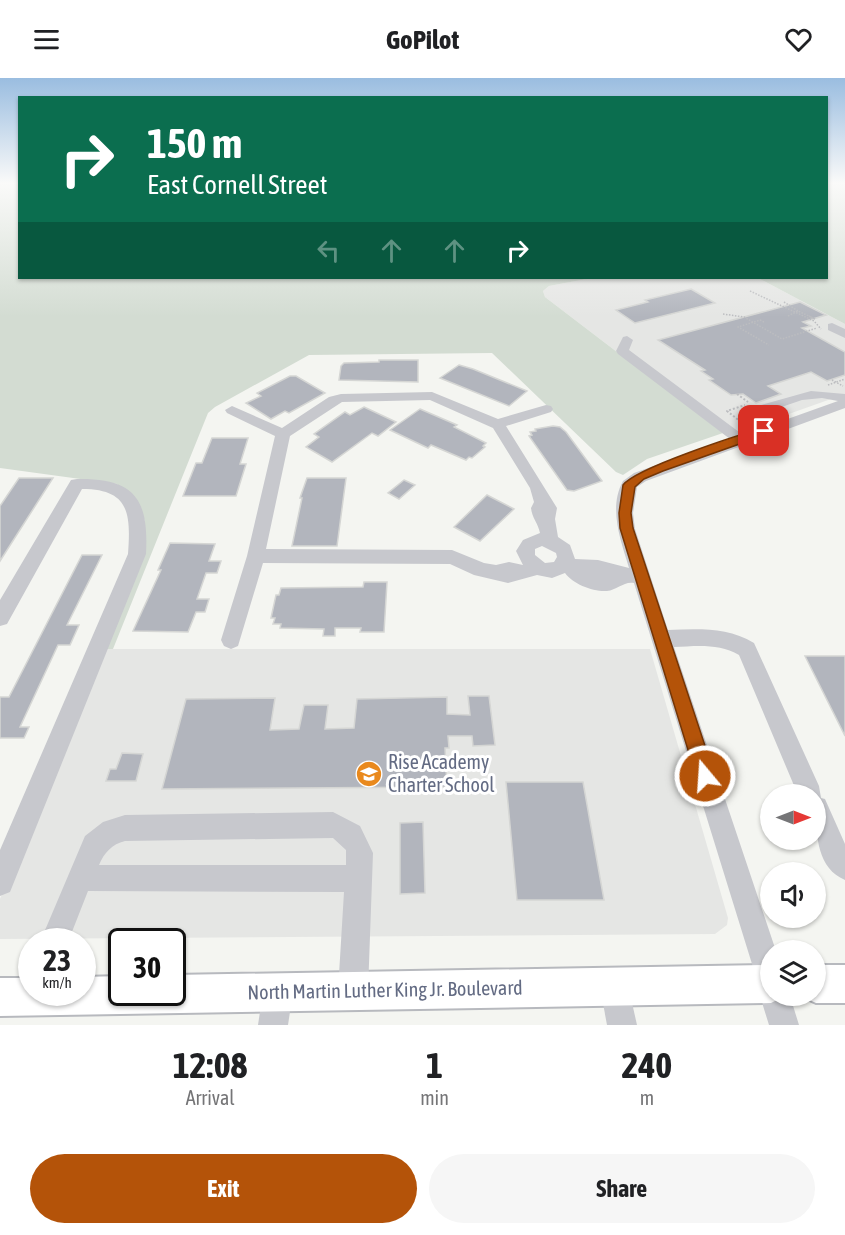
<!DOCTYPE html>
<style>
:root{--surface:#fff;--page:#f6f6f6;--text:#202124;--muted:#757577;--accent:#b45309}
body{margin:0;font-family:"Asap Condensed",sans-serif;background:var(--page);color:var(--text);height:100vh;display:flex;flex-direction:column;font-size:22px;white-space:nowrap}
*{box-sizing:border-box;margin:0}
p{font-size:20px;color:var(--muted)}
.icon{flex:none;width:33px;height:33px;fill:none;stroke:currentColor;stroke-width:2;stroke-linecap:round;stroke-linejoin:round}
.map{position:relative;height:947px;overflow:hidden}
.side{display:flex;flex-direction:column;background:var(--surface);flex:1}
.side>*{flex:none}
.guide{position:absolute;left:18px;top:18px;width:810px;height:183px;border-radius:0px;box-shadow:0 2px 4px #0004;background:#0b6e4f;color:#fff;overflow:hidden}
.needle{width:39px;rotate:90deg}
.tools{position:absolute;left:760px;top:706px;display:grid;gap:12px}
.tools a{display:grid;place-items:center;width:66px;height:66px;border-radius:50%;background:var(--surface);box-shadow:0 2px 4px #0004;font-size:30px}
.speed{position:absolute;left:18px;top:850px;display:flex;gap:12px;font-size:30px;font-weight:700;text-align:center}
.speed>*{display:grid;place-content:center;width:78px;height:78px;border-radius:50%;background:var(--surface);box-shadow:0 2px 4px #0004;line-height:1}
.speed small{font-size:15px;font-weight:400}
.speed .limit{border:3px solid #111;border-radius:9px;background:#fff;color:#111}
.pin{position:absolute;display:grid;place-items:center;width:51px;height:51px;color:#fff;margin:-26px;border-radius:12px;box-shadow:0 3px 9px #0006}
.me{position:absolute;width:66px;margin:-33px;rotate:342deg;stroke-linejoin:round;filter:drop-shadow(0 0 4px #0008)}
.turn{display:flex;align-items:center;gap:21px;height:126px;padding:0 30px;font-size:27px}
.turn .icon{width:78px;height:78px;stroke-width:2.5}
.turn b{display:block;font-size:42px;line-height:51px}
.lanes{display:flex;align-items:center;height:57px;padding:0 30px;background:#0003;justify-content:center;gap:30px;direction:ltr}
.lanes .off{opacity:.35}
.eta{display:flex;justify-content:space-evenly;align-items:center;height:102px;text-align:center}
.eta b{font-size:36px;font-weight:700;line-height:42px}
.primary-button{display:flex;gap:12px;margin-top:auto;padding:12px 30px}
.primary-button a{flex:1;height:69px;border-radius:36px;background:var(--accent);color:#fff;font-size:24px;font-weight:700;line-height:69px;text-align:center}
.primary-button a+a{background:var(--page);color:var(--text)}
header{display:flex;justify-content:space-between;align-items:center;height:78px;padding:0 30px;background:var(--surface);font-size:27px;font-weight:700}
.map>svg:first-child{display:block}
</style>
<header><svg class="icon" aria-label="menu" viewBox="0 0 24 24"><path d="M4 6h16M4 12h16M4 18h16"/></svg>GoPilot<svg class="icon" aria-label="heart" viewBox="0 0 24 24"><path d="M12 20l-8-8c-3-5 5-10 8-4 3-6 11-1 8 4z"/></svg></header>
<div class="map">
<svg width="845" height="947" viewBox="0 0 845 947">
<rect width="100%" height="100%" fill="#f4f5f1"/>
<g fill="#e5e6e4">
<polygon points="592,200 758,200 845,246 845,316 727,358 545,219 543,213 549,208"/>
<polygon points="103,571 650,571 728,840 727,847 715,856 0,861 0,821"/>
</g>
<g fill="#d3dcd2">
<polygon points="0,106 19,106 20,200 592,200 549,208 543,213 545,219 723,355 647,381 623,397 616,394 492,275 309,277 215,329 208,335 113,571 103,571 143,467 145,444 141,431 117,406 0,390"/>
<polygon points="827,106 845,106 845,246 758,200 826,200"/>
</g>
<g fill="#b2b5bd" stroke="#d5d6d4" stroke-width="1.5">
<polygon points="691,211 715,225 635,245 616,232 648,224 645,222"/>
<polygon points="800,224 826,237 803,244 811,248 802,250 845,274 845,297 827,303 811,294 768,308 781,316 756,325 743,316 731,317 709,302 713,301 701,293 705,292 658,262"/>
<polygon points="379,282 418,282 418,304 339,302 341,288 344,285 379,284"/>
<polygon points="459,287 473,291 527,313 509,328 440,300"/>
<polygon points="290,298 296,298 325,315 289,335 285,333 271,341 246,325 261,318 257,315"/>
<polygon points="364,329 396,344 378,358 372,355 332,384 306,369 319,359 314,356 345,334 350,337"/>
<polygon points="420,331 457,347 454,349 486,365 483,368 485,369 472,380 469,379 466,382 431,367 428,370 390,352"/>
<polygon points="553,348 560,349 566,354 602,403 574,413 567,412 529,358 532,357 530,354 536,353 535,351"/>
<polygon points="212,360 248,360 240,386 246,386 236,418 183,418 196,385 202,385"/>
<polygon points="19,400 53,400 0,483 0,428"/>
<polygon points="307,400 346,400 337,468 292,468 302,420 300,420"/>
<polygon points="404,402 415,407 399,421 388,415"/>
<polygon points="487,417 514,431 480,463 454,449"/>
<polygon points="170,465 215,466 209,483 221,483 217,495 206,495 197,521 209,521 205,534 196,534 188,554 133,553 161,492 158,492"/>
<polygon points="82,477 102,477 67,547 79,547 70,567 58,567 20,649 29,649 24,660 0,660 0,619 9,619"/>
<polygon points="364,504 387,504 384,554 360,554 361,550 335,550 335,558 323,558 324,551 280,550 281,546 273,546 275,540 271,540 276,517 279,517 281,510 363,509"/>
<polygon points="805,578 845,578 845,658"/>
<polygon points="468,618 489,618 495,667 473,668 472,658 448,658 449,670 445,670 447,709 162,711 186,621 275,620 270,652 299,651 304,627 328,627 325,651 354,650 357,621 447,619 447,636 470,637"/>
<polygon points="122,675 143,676 136,703 106,703 110,691 116,691"/>
<polygon points="506,704 583,704 604,822 517,822"/>
<polygon points="423,744 425,815 400,816 400,745"/>
</g>
<g fill="none" stroke-linecap="round" stroke-linejoin="round">
<g stroke="#b7b9be" stroke-width="4">
<g id="major">
<polygon points="771,887 771,918 785,918 771,925 0,938 0,900 32,900 32,915 82,915 82,899 122,898 122,915 172,915 172,897"/>
<polygon points="816,887 845,887 845,925 816,925 803,919 816,918"/>
</g>
</g>
<g stroke="#bcbdc0" stroke-width="1.5" stroke-dasharray="1.5 1.5" stroke-linecap="butt">
<polyline points="750,213 814,243 821,251"/>
<polyline points="784,224 798,233"/>
<polyline points="723,236 744,239 782,261 817,250"/>
<polyline points="788,238 798,233 815,241 809,238"/>
<polyline points="764,244 760,242 738,249 769,267"/>
<polyline points="832,302 843,308"/>
<polyline points="828,307 845,301"/>
</g>
<g stroke="#bcbdc0" stroke-width="2" stroke-dasharray="2 2" stroke-linecap="butt">
<polyline points="737,316 748,324"/>
<polyline points="741,344 727,333 745,327"/>
</g>
<g fill="#c7c8cd" fill-rule="evenodd">
<polygon points="832,245 845,251 845,260 828,252 828,246"/>
<path d="M627,258L633,262L629,272L743,357L756,352L748,341V336L754,329L811,313L845,316V330L646,403L637,409L633,435L635,451L668,552C699,551 727,549 754,565L819,708L821,720L825,721L845,766V802C813,789 816,746 816,717H798L739,577C719,565 696,568 674,569L776,873H771V918H790L799,947H769L760,918L761,915L634,505C624,503 617,512 607,513C593,514 573,506 565,495L552,500L537,497L508,505L474,497L450,486L263,485L238,568L231,571L224,568L221,562L247,478L275,358L227,335L225,332L232,328L282,350L329,319L341,316L432,314L498,341L546,327L551,328L553,331L551,334L506,348L557,430L555,441L558,459L570,467L575,481L598,482L629,490C621,463 608,430 623,403L634,395L730,361L618,276L616,273L623,259ZM822,320L838,323L768,348L762,341L764,335L802,322ZM430,322L493,350L530,410L534,424L531,430C532,440 538,445 540,455L523,462L516,473L523,487L509,484L496,487L484,485L452,472L266,471L290,358L342,324ZM542,468L556,475L557,479L554,484L545,485L535,477V471Z"/>
<path d="M77,401C134,400 149,420 146,476L10,814L0,818V772L128,476C131,435 129,411 82,411L7,546L0,548V522L71,402Z"/>
<path d="M333,734L360,748L373,775L368,913L364,924L353,928L342,924L338,913L344,814L88,813L68,864H40L85,758L103,744L125,737ZM333,760L346,772V787H99C104,775 112,766 125,763Z"/>
<polygon points="615,894 626,898 637,947 607,947 600,909 604,898"/>
<polygon points="278,899 289,903 293,914 288,947 258,947 263,914 267,903"/>
</g>
<use href="#major" fill="#fff" fill-rule="evenodd"/>
</g>
<linearGradient id="sky" x2="0" y2="1"><stop stop-color="#9abde0"/><stop offset="0.44" stop-color="#fafaf9"/><stop offset="1" stop-color="#fafaf9" stop-opacity="0"/></linearGradient>
<rect width="845" height="239" fill="url(#sky)"/>
<path fill="#b45309" stroke="#753606" stroke-width="1.5" d="M764,350L768,351V356L663,393L644,401L635,409L631,435L633,450L715,698L712,705L705,707L699,705L696,698L620,450L619,435L623,407C636,390 738,357 764,350Z"/>
<defs>
<g id="school-disc" transform="scale(1.35)"><circle r="9.5" fill="#e9891d" stroke="#fff"/><path d="M0-5L7-2L0 1L-7-2ZM-4 1L0 2.5L4 1V4Q0 6-4 4Z" fill="#fff"/></g>
</defs>
<g fill-rule="evenodd">
<use href="#school-disc" x="369" y="696"/>
</g>
<g text-anchor="middle" stroke-width="6" stroke-linejoin="round" paint-order="stroke">
<g font-size="20" fill="#636b83" stroke="#fff" text-anchor="start">
<text x="388" y="691">Rise Academy<tspan x="388" dy="23">Charter School</tspan></text>
</g>
<g font-size="20" fill="#636b83" stroke="#fff">
<text transform="translate(385 912) rotate(-1)" y="7">North Martin Luther King Jr. Boulevard</text>
</g>
</g>
</svg>
<div class="tools">
<a><svg class="needle" viewBox="-14 -14 28 28"><path d="M0-13l5 13h-10z" fill="#e53935"/><path d="M0 13l5-13h-10z" fill="#757577"/></svg></a>
<a><svg class="icon" aria-label="sound" viewBox="0 0 24 24"><path d="M4 9h4l5-4v14l-5-4H4zM17 9q2 3 0 6"/></svg></a>
<a><svg class="icon" aria-label="layers" viewBox="0 0 24 24"><path d="M12 4l9 5-9 5-9-5zM3 14l9 5 9-5"/></svg></a>
</div>
<div class="speed"><div>23<small>km/h</small></div><div class="limit">30</div></div>
<div class="pin" style="left:764px;top:353px;background:#d93025"><svg class="icon" aria-label="arrive" viewBox="0 0 24 24"><path d="M6 21V4h12l-3 4 3 4H6"/></svg></div>
<svg class="me" style="left:705px;top:698px" viewBox="-20 -20 40 40"><circle r="17" fill="#b45309" stroke="#fff" stroke-width="3"/><path d="M0-11L8 9 0 5-8 9z" fill="#fff"/></svg>
<div class="guide">
<div class="turn"><svg class="icon" aria-label="right" viewBox="0 0 24 24"><path d="M7 20v-9h11M14 6l5 5-5 5"/></svg><div><b>150 m</b>East Cornell Street</div></div>
<div class="lanes"><svg class="icon off" aria-label="left" viewBox="0 0 24 24"><path d="M17 20v-9H6M10 6l-5 5 5 5"/></svg><svg class="icon off" aria-label="ahead" viewBox="0 0 24 24"><path d="M12 20V5M6 11l6-6 6 6"/></svg><svg class="icon off" aria-label="ahead" viewBox="0 0 24 24"><path d="M12 20V5M6 11l6-6 6 6"/></svg><svg class="icon" aria-label="right" viewBox="0 0 24 24"><path d="M7 20v-9h11M14 6l5 5-5 5"/></svg></div>
</div>
</div>
<section class="side">
<div class="eta">
<div><b>12:08</b><p>Arrival</p></div>
<div><b>1</b><p>min</p></div>
<div><b>240</b><p>m</p></div>
</div>
<div class="primary-button"><a>Exit</a><a>Share</a></div>
</section>
